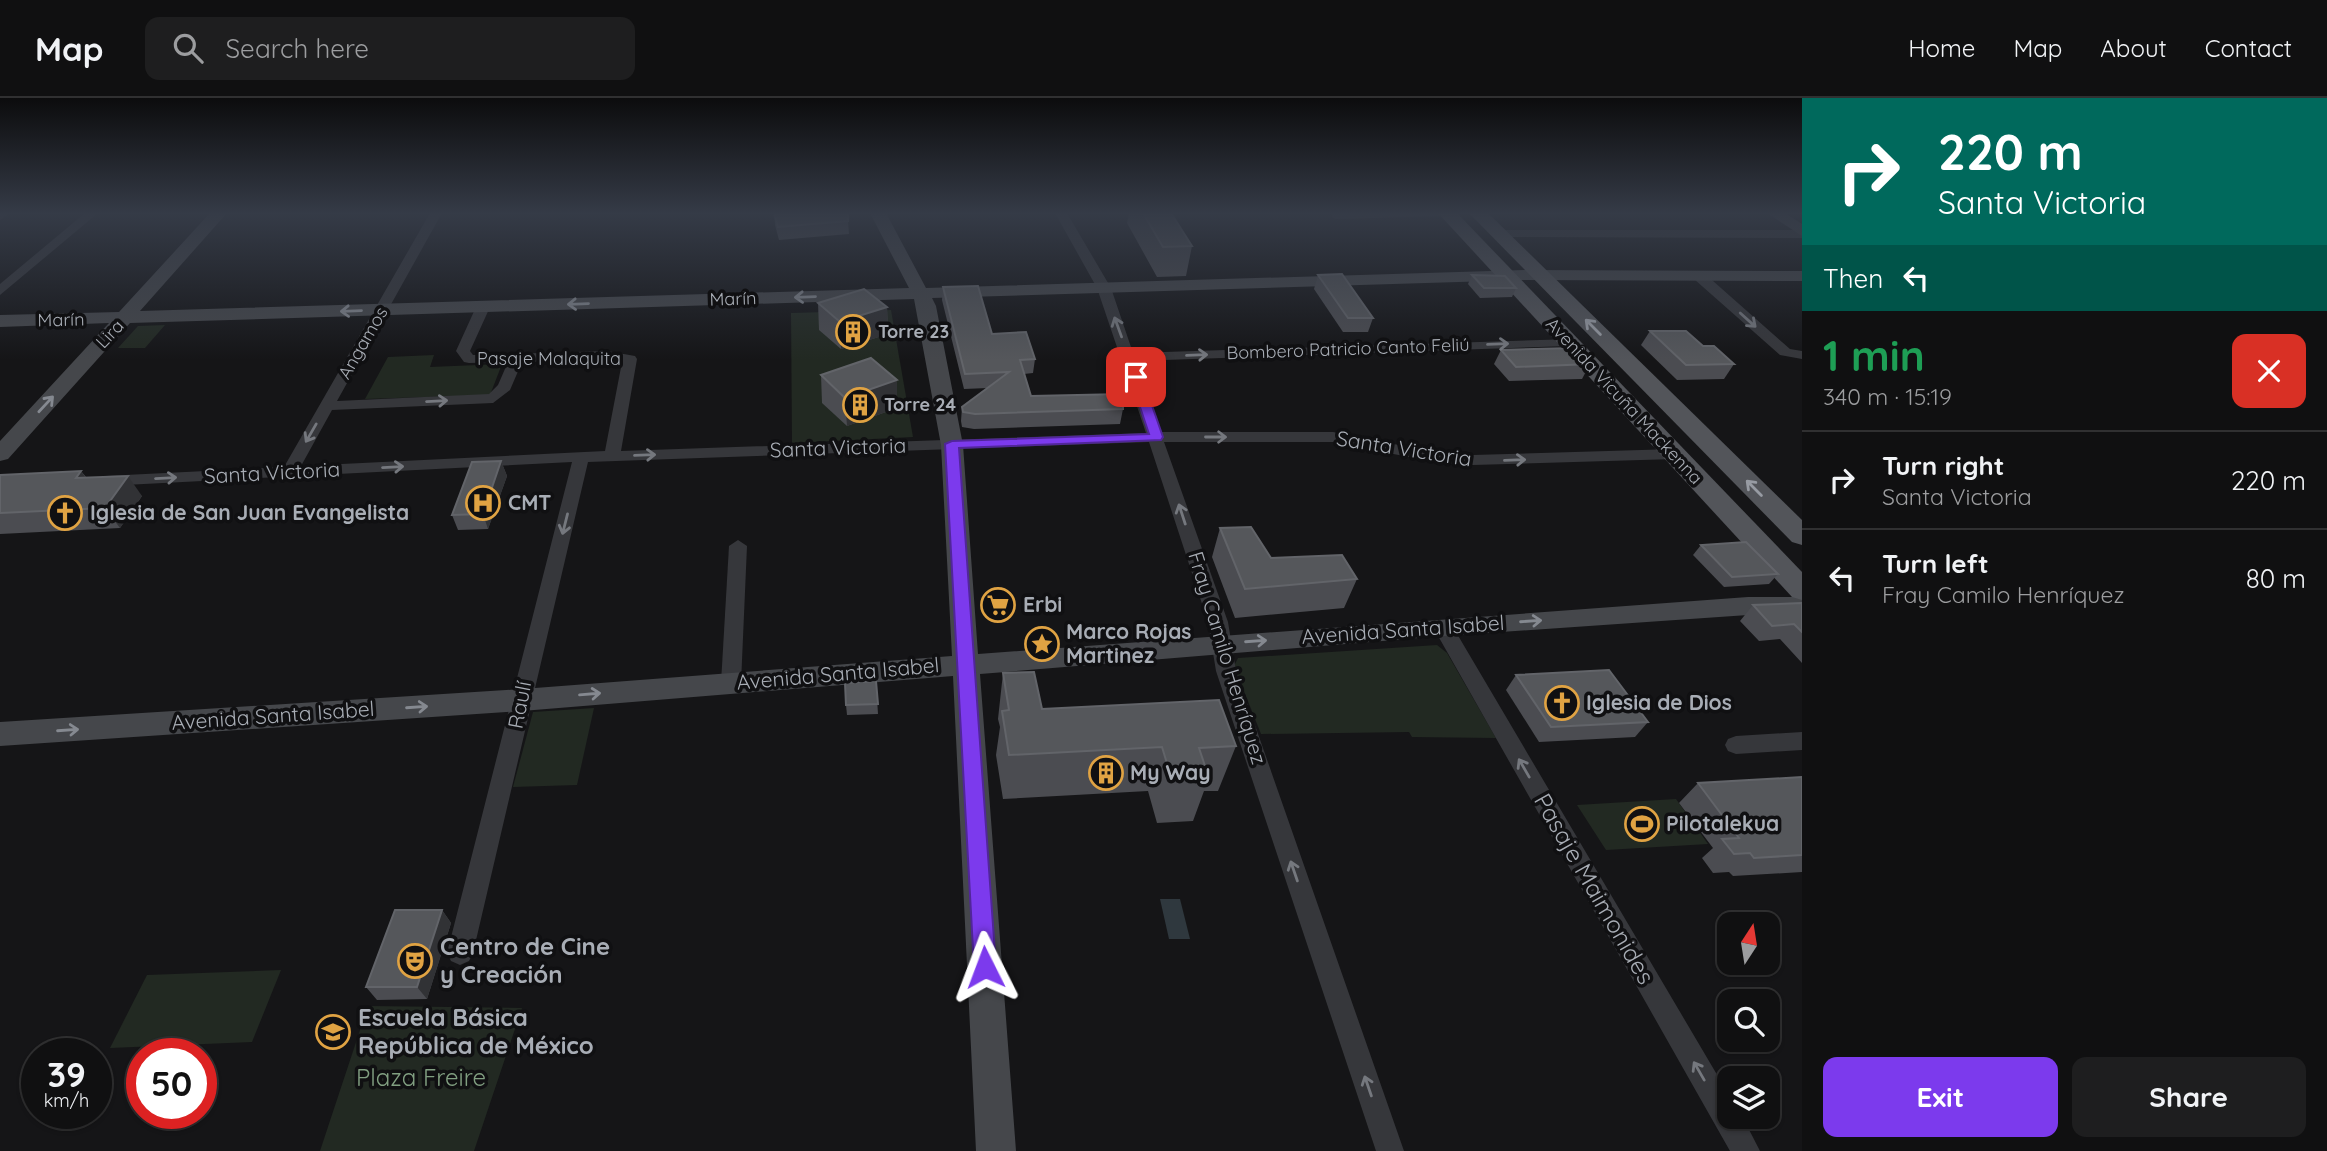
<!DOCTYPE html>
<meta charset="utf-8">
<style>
:root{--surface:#101011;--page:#1e1e1f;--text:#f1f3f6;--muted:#9c9d9f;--line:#303031;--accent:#7c3aed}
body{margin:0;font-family:Quicksand,sans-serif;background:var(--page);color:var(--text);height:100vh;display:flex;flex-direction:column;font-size:26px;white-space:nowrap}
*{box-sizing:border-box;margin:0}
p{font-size:23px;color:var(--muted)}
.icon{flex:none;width:38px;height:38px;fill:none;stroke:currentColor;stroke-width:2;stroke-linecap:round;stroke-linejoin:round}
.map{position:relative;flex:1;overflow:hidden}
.details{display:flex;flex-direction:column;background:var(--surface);width:525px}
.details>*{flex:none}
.top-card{background:#00695c;color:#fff;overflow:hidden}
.needle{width:46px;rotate:12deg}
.controls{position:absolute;left:1717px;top:814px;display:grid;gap:14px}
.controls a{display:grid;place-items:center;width:63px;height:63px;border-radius:14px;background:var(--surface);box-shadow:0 2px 5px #0004,0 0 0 2px var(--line);font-size:35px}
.speed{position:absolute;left:21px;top:940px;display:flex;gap:14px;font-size:35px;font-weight:700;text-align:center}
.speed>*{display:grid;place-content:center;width:91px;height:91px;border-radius:50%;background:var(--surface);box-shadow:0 2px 5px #0004,0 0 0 2px var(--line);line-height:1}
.speed small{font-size:18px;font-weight:400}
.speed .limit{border:10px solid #d22;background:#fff;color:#111}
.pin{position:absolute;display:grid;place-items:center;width:60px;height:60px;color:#fff;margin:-30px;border-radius:14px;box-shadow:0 4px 10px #0006}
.me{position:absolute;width:77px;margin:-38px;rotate:357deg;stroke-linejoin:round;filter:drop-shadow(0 0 5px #0008)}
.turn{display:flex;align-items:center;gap:24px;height:147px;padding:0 21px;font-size:32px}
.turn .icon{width:91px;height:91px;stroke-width:2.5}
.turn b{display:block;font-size:49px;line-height:60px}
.then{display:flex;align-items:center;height:66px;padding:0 21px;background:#0003;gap:14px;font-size:26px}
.round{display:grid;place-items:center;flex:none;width:74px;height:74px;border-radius:14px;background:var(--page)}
.head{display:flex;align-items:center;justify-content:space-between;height:119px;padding:0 21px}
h1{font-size:42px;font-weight:800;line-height:52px;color:#1e9e55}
.button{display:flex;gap:14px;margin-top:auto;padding:14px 21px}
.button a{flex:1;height:80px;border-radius:14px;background:var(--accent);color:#fff;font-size:28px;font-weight:800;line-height:80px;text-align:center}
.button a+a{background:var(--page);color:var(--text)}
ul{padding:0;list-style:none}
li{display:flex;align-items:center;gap:21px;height:98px;padding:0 21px;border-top:2px solid var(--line)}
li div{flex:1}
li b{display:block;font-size:26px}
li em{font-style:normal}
header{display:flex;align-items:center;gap:42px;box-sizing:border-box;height:98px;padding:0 35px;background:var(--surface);border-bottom:2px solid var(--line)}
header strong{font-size:33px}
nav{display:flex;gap:38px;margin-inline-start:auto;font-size:24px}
.search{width:490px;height:63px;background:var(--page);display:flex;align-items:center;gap:18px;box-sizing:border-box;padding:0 24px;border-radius:14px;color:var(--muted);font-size:26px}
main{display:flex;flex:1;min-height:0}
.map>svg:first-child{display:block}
</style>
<header>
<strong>Map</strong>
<div class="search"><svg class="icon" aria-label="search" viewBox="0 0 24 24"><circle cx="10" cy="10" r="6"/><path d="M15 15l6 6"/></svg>Search here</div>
<nav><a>Home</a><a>Map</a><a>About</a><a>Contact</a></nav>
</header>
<main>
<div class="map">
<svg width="1802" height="1053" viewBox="0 0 1802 1053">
<rect width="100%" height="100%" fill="#151517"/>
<g fill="#222922">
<polygon points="891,212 913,339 792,345 791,215"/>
<polygon points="165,227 145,250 118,250 138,228"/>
<polygon points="434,257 430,269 502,266 490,297 365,301 388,259"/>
<polygon points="1437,547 1447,555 1496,640 1412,639 1409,634 1261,636 1234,568 1238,560"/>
<polygon points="594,610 577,687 513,689 533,614"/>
<polygon points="1676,701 1708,746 1606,752 1577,707"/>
<polygon points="281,872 252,944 110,950 147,877"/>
<polygon points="368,908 522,910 474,1053 320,1053"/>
</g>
<polygon fill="#2f383e" points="1160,801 1180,801 1190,841 1169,841"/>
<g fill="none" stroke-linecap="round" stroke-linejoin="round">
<g fill="#36373b" fill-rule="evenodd">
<polygon points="0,115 10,115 0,122"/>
<polygon points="85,115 98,115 0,197 0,186"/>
<path d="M430,115H442L337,303L489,296L498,287L508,264L469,265L464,264L456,253L476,209L483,205L490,209L470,253L473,257L607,253L635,258L637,261L621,353L1146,335L1097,190L1055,115H1067L1111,190L1133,255L1573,241V247L1568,248L1136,263L1161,334H1333L1439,355L1473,357L1675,351L1683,356L1675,361L1473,367L1439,365L1333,344H1164L1228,524L1236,573L1404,1053H1376L1216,573L1208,524L1149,344L588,364L473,855L469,863L460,867L451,863L447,855L572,364L105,388L97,383L105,378L284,369ZM607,261L622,264L605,353L301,368L332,312L493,305L510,292L522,264Z"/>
<polygon points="1332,115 1453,115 1447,118 1336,121 1332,119"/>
<polygon points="1499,132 1802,132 1802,140 1495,139 1493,136"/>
<polygon points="1694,175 1704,175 1790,251 1802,253 1802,261 1780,257 1694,181"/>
<polygon points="738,442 747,448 741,585 738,590 724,590 721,585 729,448"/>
<polygon points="1443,522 1450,524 1729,997 1729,1018 1742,1018 1760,1053 1730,1053 1433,529"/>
<polygon points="1802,634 1802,652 1736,656 1728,653 1725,647 1728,641 1736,638"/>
</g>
<g fill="#45474b" fill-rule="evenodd">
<polygon points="210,115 227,115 140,213 909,190 870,115 886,115 926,190 1524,172 1802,173 1802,183 1524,182 932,200 936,208 963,347 978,556 1748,499 1802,499 1802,517 1748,517 1443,538 980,576 1016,1053 976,1053 953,578 522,613 0,648 0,624 522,591 952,558 941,347 914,201 130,225 8,361 0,363 0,343 109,225 0,229 0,217 119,214"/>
<polygon points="1767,115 1785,115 1802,126 1802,138"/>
</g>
<g fill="#53555a" fill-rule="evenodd">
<polygon points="1438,115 1457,115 1802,474 1802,502 1792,499"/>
<polygon points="1469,115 1488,115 1802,422 1802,447 1792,444"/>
</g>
</g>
<g fill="#4b4c51">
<polygon points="774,115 848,123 849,136 779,142 775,127"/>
<polygon points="1129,115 1173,115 1173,118 1192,148 1186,178 1157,179 1127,125"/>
<polygon points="1318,177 1373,220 1368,234 1343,234 1314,191"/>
<polygon points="1472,177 1516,190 1512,199 1480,200 1468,186"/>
<polygon points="943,189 992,236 1035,261 1033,275 1024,276 1031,298 1123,311 1120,326 974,331 962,329 961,323 962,309 988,290 964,291 942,202"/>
<polygon points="818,205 887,209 888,236 841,251 819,232"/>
<polygon points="1650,233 1703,248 1734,266 1724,281 1677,282 1641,247"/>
<polygon points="1501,252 1590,266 1582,281 1509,283 1494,266"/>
<polygon points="821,277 897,310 847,328 822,305"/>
<polygon points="501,363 507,378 488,431 458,432 452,417"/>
<polygon points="81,373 86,379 142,398 120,430 0,436 0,377"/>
<polygon points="1220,430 1271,460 1357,481 1344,510 1235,520 1212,459"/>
<polygon points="1701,447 1778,476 1769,486 1724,489 1693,457"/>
<polygon points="1802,505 1802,565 1780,541 1759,543 1740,523 1753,507"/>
<polygon points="1003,575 1042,611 1236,648 1218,693 1204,693 1193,723 1157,725 1148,693 1003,701 996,657 1000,629 998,621"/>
<polygon points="1516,577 1648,624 1635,639 1539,644 1506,592"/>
<polygon points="876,583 878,616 847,617 846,607"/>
<polygon points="1802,679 1802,774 1733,778 1729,774 1713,775 1702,760 1713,750 1679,705 1698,685"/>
<polygon points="442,812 451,825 427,901 377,902 366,889"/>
</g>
<g fill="#313235">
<polygon points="887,209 888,236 841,251 840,224"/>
<polygon points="897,282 897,310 847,328 845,300"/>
<polygon points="501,363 507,378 488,431 483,416"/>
<polygon points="81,373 95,393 76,380"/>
<polygon points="128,378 142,398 120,430 105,410"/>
<polygon points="442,812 451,825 427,901 417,889"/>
</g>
<g fill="#55575b" stroke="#626469" stroke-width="2">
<polygon points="774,115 848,115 848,123 778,129"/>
<polygon points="1143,115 1171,115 1192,148 1163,149"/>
<polygon points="1342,176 1373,220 1348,220 1318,177"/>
<polygon points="1472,177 1505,178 1516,190 1484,190"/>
<polygon points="978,188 992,236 1026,234 1035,261 1020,262 1031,298 1123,296 1123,311 975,316 963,314 962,309 1009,274 965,276 943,189"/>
<polygon points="864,191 887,209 840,224 818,205"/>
<polygon points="1650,233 1686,233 1703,248 1714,248 1734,266 1686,267"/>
<polygon points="1574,250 1590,266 1516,269 1501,252"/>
<polygon points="871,260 897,282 845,300 821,277"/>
<polygon points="501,363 483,416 452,417 472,364"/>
<polygon points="81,373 76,380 128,378 105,410 0,415 0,377"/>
<polygon points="1251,429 1271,460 1342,457 1357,481 1245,491 1220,430"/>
<polygon points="1746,444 1778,476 1732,479 1701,447"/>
<polygon points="1802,505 1802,534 1794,526 1772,528 1753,507"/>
<polygon points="1609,572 1648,624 1551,629 1516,577"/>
<polygon points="1034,574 1042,611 1219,602 1236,648 1199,650 1209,680 1172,682 1162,649 1009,657 1002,613 1009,612 1003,575"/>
<polygon points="876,583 878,606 846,607 845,585"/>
<polygon points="1802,679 1802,757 1754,760 1750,755 1734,756 1722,741 1739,740 1698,685"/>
<polygon points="395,812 442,812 417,889 366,889"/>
</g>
<defs><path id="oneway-shaft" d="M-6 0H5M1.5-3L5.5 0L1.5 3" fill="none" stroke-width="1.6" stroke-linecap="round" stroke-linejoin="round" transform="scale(1.75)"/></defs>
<g stroke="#858990">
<use href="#oneway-shaft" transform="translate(805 199) rotate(178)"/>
<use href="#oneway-shaft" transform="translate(578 206) rotate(178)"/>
<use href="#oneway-shaft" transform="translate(351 213) rotate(178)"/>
<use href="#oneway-shaft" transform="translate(46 306) rotate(-47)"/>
<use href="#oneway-shaft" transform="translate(1531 523) rotate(-4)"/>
<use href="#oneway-shaft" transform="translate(1256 543) rotate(-4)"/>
<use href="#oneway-shaft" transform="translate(590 596) rotate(-5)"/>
<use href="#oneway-shaft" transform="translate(417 609) rotate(-4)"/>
<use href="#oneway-shaft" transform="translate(68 632) rotate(-4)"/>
</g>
<g stroke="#75787e">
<use href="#oneway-shaft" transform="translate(1748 222) rotate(42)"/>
<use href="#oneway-shaft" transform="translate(1118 229) rotate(-110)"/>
<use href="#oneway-shaft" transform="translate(1498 246) rotate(-2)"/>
<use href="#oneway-shaft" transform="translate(1197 257) rotate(-2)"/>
<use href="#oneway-shaft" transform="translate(437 303) rotate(-3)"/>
<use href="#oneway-shaft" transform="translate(311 335) rotate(120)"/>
<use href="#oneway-shaft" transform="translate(1216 339)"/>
<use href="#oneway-shaft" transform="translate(645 357) rotate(-2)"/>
<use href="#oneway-shaft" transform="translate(1515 362) rotate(-2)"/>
<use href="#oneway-shaft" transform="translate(393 369) rotate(-3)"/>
<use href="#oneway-shaft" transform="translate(166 380) rotate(-3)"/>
<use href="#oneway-shaft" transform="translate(1182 416) rotate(-108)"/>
<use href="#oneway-shaft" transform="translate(565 426) rotate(104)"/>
<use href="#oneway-shaft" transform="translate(1524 670) rotate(-120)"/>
<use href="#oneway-shaft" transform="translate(1294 773) rotate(-109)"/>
<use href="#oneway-shaft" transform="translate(1699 973) rotate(-120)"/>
<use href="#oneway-shaft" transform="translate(1368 988) rotate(-109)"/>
</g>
<g stroke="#979ba3">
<use href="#oneway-shaft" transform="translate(1593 229) rotate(-135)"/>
<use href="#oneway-shaft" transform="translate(1754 390) rotate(-135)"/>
</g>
<linearGradient id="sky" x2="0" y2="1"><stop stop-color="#0c0c0d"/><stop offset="0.44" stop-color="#353b47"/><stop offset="1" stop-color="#353b47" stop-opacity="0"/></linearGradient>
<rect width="1802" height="262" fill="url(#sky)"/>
<polygon fill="#7c3aed" stroke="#51269a" stroke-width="2" points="1136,275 1142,279 1163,339 1161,342 959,350 996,869 993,876 985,879 978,876 974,869 945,346 952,343 1149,336 1130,279"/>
<defs>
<g id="building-ring" transform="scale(1.75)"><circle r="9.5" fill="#101012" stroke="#e0a343" stroke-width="1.5"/><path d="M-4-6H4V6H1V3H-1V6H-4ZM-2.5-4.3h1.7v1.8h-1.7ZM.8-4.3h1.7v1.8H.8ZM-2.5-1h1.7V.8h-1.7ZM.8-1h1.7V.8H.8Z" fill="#e0a343"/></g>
<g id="hospital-ring" transform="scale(1.75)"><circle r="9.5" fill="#101012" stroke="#e0a343" stroke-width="1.5"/><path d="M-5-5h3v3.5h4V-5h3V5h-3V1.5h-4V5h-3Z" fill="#e0a343"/></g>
<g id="church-ring" transform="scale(1.75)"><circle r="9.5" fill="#101012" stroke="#e0a343" stroke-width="1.5"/><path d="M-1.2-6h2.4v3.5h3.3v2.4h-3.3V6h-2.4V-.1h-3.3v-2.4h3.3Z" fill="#e0a343"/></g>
<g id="supermarket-ring" transform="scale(1.75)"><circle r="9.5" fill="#101012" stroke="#e0a343" stroke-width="1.5"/><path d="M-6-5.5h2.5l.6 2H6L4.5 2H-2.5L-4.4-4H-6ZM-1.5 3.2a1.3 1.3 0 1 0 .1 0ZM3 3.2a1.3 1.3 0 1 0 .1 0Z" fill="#e0a343"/></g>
<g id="sight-ring" transform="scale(1.75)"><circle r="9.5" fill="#101012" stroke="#e0a343" stroke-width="1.5"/><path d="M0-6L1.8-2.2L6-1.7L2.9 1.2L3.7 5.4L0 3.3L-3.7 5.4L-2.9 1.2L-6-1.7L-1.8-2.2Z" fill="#e0a343"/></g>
<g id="stadium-ring" transform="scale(1.75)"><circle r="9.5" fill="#101012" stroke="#e0a343" stroke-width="1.5"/><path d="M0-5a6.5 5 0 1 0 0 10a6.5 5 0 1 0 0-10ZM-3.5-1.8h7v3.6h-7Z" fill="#e0a343"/></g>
<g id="theatre-ring" transform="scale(1.75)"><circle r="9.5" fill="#101012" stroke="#e0a343" stroke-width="1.5"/><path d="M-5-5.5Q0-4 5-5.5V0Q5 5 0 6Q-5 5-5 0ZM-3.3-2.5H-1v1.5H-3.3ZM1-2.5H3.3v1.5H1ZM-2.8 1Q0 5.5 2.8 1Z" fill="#e0a343"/></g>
<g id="school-ring" transform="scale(1.75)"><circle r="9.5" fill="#101012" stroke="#e0a343" stroke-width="1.5"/><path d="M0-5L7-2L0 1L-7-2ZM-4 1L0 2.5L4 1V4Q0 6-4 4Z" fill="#e0a343"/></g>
</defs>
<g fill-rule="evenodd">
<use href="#building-ring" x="853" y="234"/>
<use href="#building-ring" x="860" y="307"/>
<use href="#hospital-ring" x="483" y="405"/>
<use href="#church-ring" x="65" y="415"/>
<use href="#supermarket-ring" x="998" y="507"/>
<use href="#sight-ring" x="1042" y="546"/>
<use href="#church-ring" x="1562" y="605"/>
<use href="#building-ring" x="1106" y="675"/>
<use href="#stadium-ring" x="1642" y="726"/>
<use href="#theatre-ring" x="415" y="863"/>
<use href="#school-ring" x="333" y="934"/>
</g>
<g text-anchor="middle" stroke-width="7" stroke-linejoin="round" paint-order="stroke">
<g font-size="18" fill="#a8adb5" stroke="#101012">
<text transform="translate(733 201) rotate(-2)" y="6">Marín</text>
<text transform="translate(61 222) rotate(-1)" y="6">Marín</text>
<text transform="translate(110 236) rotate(-47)" y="6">Lira</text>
<text transform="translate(363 245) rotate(-60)" y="6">Angamos</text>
<text transform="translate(1348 251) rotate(-2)" y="6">Bombero Patricio Canto Feliú</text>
<text x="549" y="267">Pasaje Malaquita</text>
<text transform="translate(1624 303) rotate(47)" y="6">Avenida Vicuña Mackenna</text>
</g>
<g font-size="18" font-weight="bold" fill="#a8adb5" stroke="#101012" text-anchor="start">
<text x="878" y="240">Torre 23</text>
<text x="884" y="313">Torre 24</text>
</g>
<g font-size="21" fill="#a8adb5" stroke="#101012">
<text transform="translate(838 350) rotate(-2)" y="7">Santa Victoria</text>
<text transform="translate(1404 351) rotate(9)" y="7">Santa Victoria</text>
<text transform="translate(272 375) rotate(-3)" y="7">Santa Victoria</text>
<text transform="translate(1403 532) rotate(-4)" y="7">Avenida Santa Isabel</text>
<text transform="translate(1227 560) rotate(73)" y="7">Fray Camilo Henríquez</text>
<text transform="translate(838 576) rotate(-5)" y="7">Avenida Santa Isabel</text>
<text transform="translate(520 607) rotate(-79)" y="7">Raulí</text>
<text transform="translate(273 618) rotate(-4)" y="7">Avenida Santa Isabel</text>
</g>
<g font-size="21" font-weight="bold" fill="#a8adb5" stroke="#101012" text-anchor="start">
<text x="508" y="412">CMT</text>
<text x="90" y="422">Iglesia de San Juan Evangelista</text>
<text x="1023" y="514">Erbi</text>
<text x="1066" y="541">Marco Rojas<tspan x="1066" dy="24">Martinez</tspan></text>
<text x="1586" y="612">Iglesia de Dios</text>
<text x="1130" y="682">My Way</text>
<text x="1666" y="733">Pilotalekua</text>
</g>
<g font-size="24" fill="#a8adb5" stroke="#101012">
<text transform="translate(1594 791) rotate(60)" y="8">Pasaje Maimonides</text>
</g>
<g font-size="24" font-weight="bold" fill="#a8adb5" stroke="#101012" text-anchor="start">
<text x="440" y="857">Centro de Cine<tspan x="440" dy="28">y Creación</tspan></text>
<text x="358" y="928">Escuela Básica<tspan x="358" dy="28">República de México</tspan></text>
</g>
<g font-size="24" fill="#819f81" stroke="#101012">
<text x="421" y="988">Plaza Freire</text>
</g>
</g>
</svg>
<div class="controls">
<a><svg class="needle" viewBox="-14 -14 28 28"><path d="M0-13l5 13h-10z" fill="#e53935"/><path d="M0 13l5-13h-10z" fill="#9c9d9f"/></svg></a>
<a><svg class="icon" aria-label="search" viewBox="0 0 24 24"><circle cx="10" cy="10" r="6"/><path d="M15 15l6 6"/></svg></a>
<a><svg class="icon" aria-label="layers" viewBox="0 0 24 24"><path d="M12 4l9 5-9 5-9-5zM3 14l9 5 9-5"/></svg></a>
</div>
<div class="speed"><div>39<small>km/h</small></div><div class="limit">50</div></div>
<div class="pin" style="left:1136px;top:279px;background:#d93025"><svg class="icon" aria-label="arrive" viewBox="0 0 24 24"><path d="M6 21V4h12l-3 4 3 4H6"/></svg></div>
<svg class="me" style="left:985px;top:869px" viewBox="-20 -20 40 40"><path d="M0-17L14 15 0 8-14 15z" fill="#7c3aed" stroke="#fff" stroke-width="4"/></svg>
</div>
<section class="details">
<div class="top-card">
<div class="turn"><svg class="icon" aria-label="right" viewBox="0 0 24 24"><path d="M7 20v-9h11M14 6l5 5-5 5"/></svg><div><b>220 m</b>Santa Victoria</div></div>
<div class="then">Then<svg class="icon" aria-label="left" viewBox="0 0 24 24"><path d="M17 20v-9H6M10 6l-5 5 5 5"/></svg></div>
</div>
<div class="head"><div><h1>1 min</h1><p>340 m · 15:19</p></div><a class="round" style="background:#d93025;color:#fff"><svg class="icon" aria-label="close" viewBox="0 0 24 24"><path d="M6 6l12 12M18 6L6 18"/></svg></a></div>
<ul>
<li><svg class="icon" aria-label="right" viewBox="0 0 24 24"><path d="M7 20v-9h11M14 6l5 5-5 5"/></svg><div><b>Turn right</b><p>Santa Victoria</p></div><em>220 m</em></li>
<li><svg class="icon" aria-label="left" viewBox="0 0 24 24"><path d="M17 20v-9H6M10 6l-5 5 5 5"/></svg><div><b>Turn left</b><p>Fray Camilo Henríquez</p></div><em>80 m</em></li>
</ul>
<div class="button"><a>Exit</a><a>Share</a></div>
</section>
</main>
